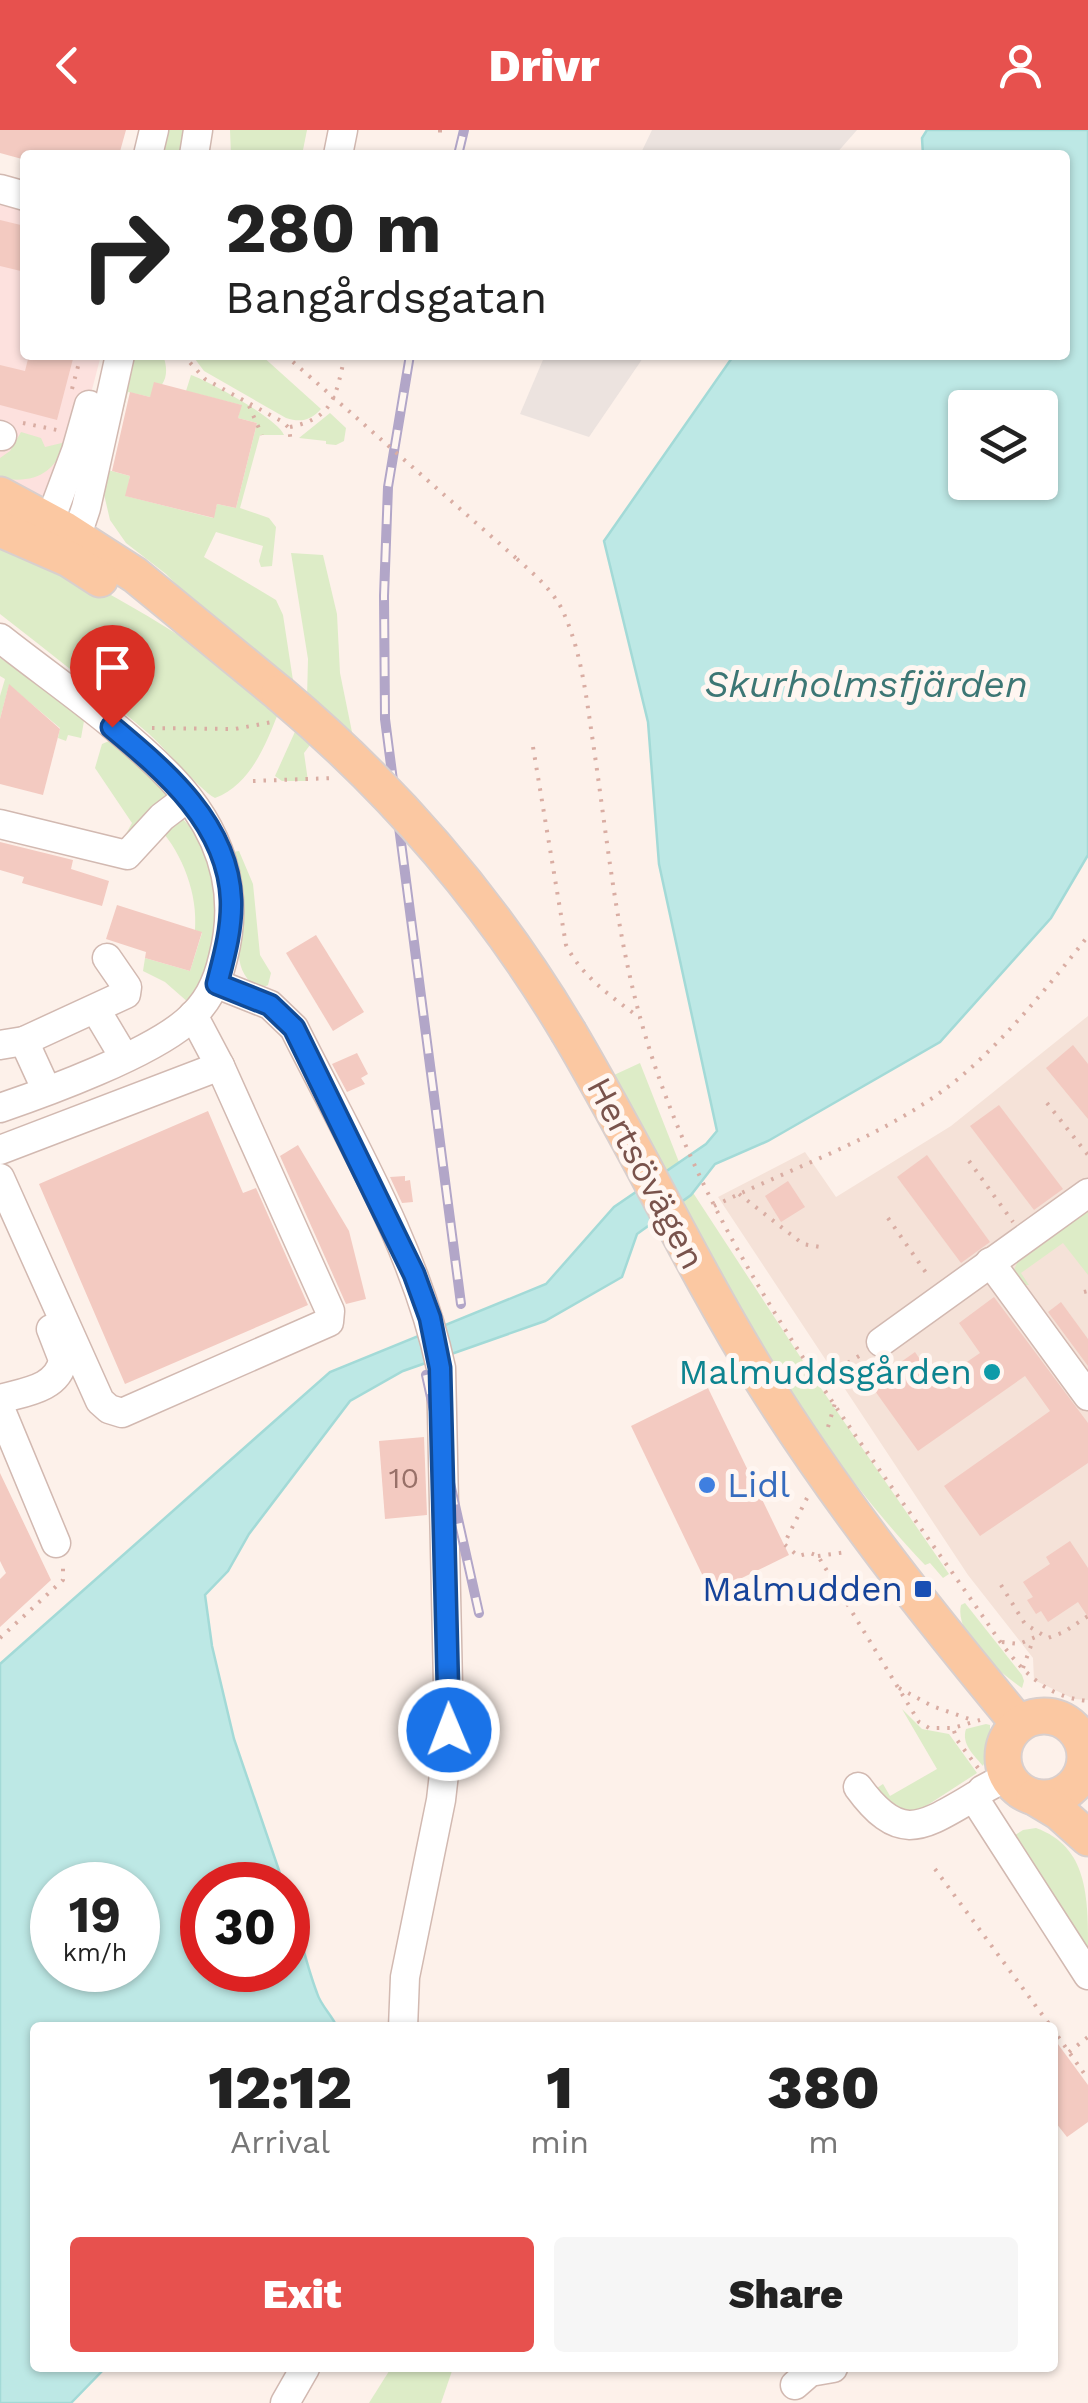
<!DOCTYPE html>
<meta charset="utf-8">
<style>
:root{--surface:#fff;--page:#f6f6f6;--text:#222;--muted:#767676;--accent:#e7514e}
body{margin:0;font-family:"Work Sans",sans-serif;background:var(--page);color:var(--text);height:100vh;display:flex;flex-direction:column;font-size:38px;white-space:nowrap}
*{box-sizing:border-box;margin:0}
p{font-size:32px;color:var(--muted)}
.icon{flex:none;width:55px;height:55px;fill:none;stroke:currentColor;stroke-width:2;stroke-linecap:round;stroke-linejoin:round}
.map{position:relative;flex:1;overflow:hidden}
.panel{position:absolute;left:30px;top:1892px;width:1028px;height:350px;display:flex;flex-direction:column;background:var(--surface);border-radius:10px;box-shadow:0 2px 8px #0004}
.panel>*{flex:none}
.banner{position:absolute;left:20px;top:20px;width:1050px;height:210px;border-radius:10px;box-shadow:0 2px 8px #0004;background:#fff;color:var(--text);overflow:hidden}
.fabs{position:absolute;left:948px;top:260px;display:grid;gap:20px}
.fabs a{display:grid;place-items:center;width:110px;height:110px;border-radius:10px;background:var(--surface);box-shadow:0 2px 8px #0004;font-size:50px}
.speed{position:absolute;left:30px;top:1732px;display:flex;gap:20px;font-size:50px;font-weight:700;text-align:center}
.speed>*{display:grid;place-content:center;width:130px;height:130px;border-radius:50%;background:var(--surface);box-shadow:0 2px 8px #0004;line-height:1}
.speed small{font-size:25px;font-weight:400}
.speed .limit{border:15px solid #d22;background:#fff;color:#111}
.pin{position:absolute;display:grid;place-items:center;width:85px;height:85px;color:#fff;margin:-102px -42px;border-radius:50% 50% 50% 0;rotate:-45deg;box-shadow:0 0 10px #0007}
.pin .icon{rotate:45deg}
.me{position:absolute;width:110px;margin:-55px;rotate:359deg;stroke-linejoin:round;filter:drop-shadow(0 0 8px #0008)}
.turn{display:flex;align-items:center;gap:35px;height:210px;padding:0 40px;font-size:45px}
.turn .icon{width:130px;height:130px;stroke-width:2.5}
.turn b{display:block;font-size:70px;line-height:85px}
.eta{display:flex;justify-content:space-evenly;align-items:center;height:170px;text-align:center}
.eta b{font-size:60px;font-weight:800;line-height:70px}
.action{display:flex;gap:20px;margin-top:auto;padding:20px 40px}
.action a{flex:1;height:115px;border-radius:10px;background:var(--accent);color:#fff;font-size:40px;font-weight:800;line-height:115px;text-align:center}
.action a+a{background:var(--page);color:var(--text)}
header{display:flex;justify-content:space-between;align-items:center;height:130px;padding:0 40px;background:var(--accent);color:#fff;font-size:45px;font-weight:800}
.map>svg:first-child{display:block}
</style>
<header><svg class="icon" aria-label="back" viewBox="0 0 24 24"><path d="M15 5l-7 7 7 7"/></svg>Drivr<svg class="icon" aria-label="person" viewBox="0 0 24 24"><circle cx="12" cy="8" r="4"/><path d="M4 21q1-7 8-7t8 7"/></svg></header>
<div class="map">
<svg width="1088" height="2273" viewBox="0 0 1088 2273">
<rect width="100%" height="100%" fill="#fdf1ea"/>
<polygon fill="#f5e2d8" points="1088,886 1088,1570 1074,1569 1034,1550 1033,1528 968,1445 718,1067 805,1022 836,1067 951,996"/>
<polygon fill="#fde1de" points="0,59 25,66 25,225 101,225 76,321 50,391 0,365"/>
<g fill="#ece3df">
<polygon points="652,0 857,0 835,25 640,25"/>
<polygon points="545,225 645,225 589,307 520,284"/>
</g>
<g fill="#ddecc7">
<polygon points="165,0 188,0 183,25 160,25"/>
<polygon points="230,0 307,0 302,25 231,25"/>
<path d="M129,225H163C170,245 165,255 150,267L128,262L108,340L130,346L126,366L213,388L217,374L236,378L257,293L238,288L241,275L186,261L191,245C209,251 278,289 284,305H260L240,378L269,388L276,397L272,436L261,437L259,431L263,416L216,402L204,427L276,470L283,485L294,557L208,487L166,444L126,413L110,390L103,360Z"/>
<path d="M192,225H261L321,279C311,290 301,293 286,288L204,241Z"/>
<polygon points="330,283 346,298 344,311 336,315 326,314 326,311 299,308"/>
<path d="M21,302L41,308L45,317L66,312C54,344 34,354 0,348V328L10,321Z"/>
<path d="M0,408C100,456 195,508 280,579C266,613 252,654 215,668C201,661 164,617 148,603C100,562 50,523 0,484Z"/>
<polygon points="291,423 323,425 337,484 340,543 353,607 307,568 308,529"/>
<polygon points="0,528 68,574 84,591 81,608 68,605 66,611 58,608 60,598 9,555 0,589 0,566 5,549 0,546"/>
<polygon points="298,595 320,612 310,615 304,623 308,651 282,651 275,646"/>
<polygon points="109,611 145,633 167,658 166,667 122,711 132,693 95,638 102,614"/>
<path d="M177,683L198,705L220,766L207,848L189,873L165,852L143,841L145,828L190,841L202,803L195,800C198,765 183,724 159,698Z"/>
<path d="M239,721L253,754L260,825L271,843L268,855L260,859C226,840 243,803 242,770C242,755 237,738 233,722Z"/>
<path d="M640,933L688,1055L816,1251L949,1444L943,1448L930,1433L925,1435C792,1296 703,1113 614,945Z"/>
<polygon points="1088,1081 1088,1145 1063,1113 1021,1143 1029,1155 1021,1155 1012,1144 1017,1133"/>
<path d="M965,1473L1022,1545L1024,1551L1022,1558C999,1542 954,1505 961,1475Z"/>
<polygon points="902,1579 922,1599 949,1604 977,1643 923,1678 903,1685 877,1664 877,1658 883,1654 890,1666 937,1639"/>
<path d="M986,1594L990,1595V1619L983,1636C974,1625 961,1614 966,1599Z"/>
<path d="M1036,1698C1088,1717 1088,1766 1088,1822L1015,1705L1023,1700Z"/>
<polygon points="391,2238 453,2238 441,2273 369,2273"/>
</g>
<path fill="#bde8e5" stroke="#a3dad7" stroke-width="2.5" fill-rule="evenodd" d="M927,0H1088V725L1051,788L940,912L768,1011L715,1034L691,1065L637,1104L622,1147L545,1191L403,1241L350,1271L249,1404L228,1441L205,1465L212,1516L234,1609L284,1755H202V1840H288V1764C299,1798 304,1829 317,1863C321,1876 332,1885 337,1897L35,1898V2238H105L71,2273H0V1534L330,1242L546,1154L614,1077L706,1014L717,1001L659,734L648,592L604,411L734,225H1065V25H923L922,8ZM965,278H1040V352H965ZM52,1755H138V1840H52Z"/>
<g fill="#f3cac1">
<polygon points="0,0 126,0 119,25 23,25 22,29 0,23"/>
<polygon points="0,90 25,96 25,142 0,136"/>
<polygon points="29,225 74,225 57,290 0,275 0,235 25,241"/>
<polygon points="154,252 242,275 238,288 257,293 236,378 217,374 214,388 125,366 130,346 112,341 130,262 150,267"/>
<polygon points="9,554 60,599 43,665 0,654 0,589"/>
<polygon points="0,712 73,730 71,739 109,751 102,776 22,753 24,747 0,740"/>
<polygon points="117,775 202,802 190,841 145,828 146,822 106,809"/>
<polygon points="316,805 364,882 333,901 286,823"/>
<polygon points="1073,915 1088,934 1088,989 1046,938"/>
<polygon points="357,923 368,944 361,948 365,954 347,962 332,934"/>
<polygon points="999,975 1063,1059 1034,1080 970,996"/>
<polygon points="208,981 243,1063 256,1058 308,1175 125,1254 39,1054"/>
<polygon points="298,1015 349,1101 366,1169 346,1174 280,1026"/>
<polygon points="927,1025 990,1112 961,1133 897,1047"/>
<polygon points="405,1046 405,1051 410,1050 413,1072 402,1073 390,1047"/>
<polygon points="788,1051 805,1077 781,1092 765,1066"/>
<polygon points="994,1167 1088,1293 1088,1333 980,1406 944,1356 1050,1281 1025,1246 918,1321 870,1254 915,1222 936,1253 980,1223 959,1193"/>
<polygon points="1061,1172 1088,1209 1088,1236 1048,1182"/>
<polygon points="708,1258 789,1425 711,1463 631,1296"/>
<polygon points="424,1307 427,1385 385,1389 379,1311"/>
<polygon points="0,1343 51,1450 0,1497 0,1449 6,1443 0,1431"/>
<polygon points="1070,1411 1088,1438 1088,1487 1078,1472 1048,1492 1041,1481 1036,1484 1027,1470 1033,1467 1023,1452 1050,1434 1046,1427"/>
<polygon points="1052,1906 1088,1955 1088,1992 1067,2007 1052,1988"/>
</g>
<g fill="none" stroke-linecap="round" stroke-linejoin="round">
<g stroke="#d2b9b1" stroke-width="31">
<g id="minor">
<polyline points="148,25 154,0"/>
<polyline points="194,25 198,0"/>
<polyline points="338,25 343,0"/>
<polyline points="0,59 25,66"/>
<polyline points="0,305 2,306"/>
<polyline points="43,409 76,321 89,275"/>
<polyline points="71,423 86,378 120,225"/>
<path d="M0,508C57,553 120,595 171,648C219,698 241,759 223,828C217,854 207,874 186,892C147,925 50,961 0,978"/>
<polyline points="0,694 127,725 162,687 187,668"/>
<path d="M217,854L270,875L294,898C349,1008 415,1117 441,1238L449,1600L441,1670L405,1847L403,1898"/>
<polyline points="96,880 124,927"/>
<polyline points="193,885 220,936"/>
<polyline points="24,911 46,959"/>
<polyline points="0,915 24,911 126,864 127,857 107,828"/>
<polyline points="0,1020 220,936 330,1181 329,1192 122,1283 109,1279 100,1271 0,1048"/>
<polyline points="990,1132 1088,1266"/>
<polyline points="881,1212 1088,1063"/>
<path d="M0,1269C24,1262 58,1259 63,1230L51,1199"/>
<polyline points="0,1278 56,1413"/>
<polyline points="1081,1608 1088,1605"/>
<polyline points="1008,1646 982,1660 976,1671 1088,1845"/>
<path d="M858,1657C901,1716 923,1696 977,1665"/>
<polyline points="795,2255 810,2242 833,2238"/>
<polyline points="285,2273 305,2238"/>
</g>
</g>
<g stroke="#d9cfcd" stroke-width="39">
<g id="major">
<polyline points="0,365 65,400 135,445 279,563"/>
<polyline points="0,399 69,429 100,449"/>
<path d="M569,903C636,1016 692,1136 761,1248C837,1370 927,1483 1019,1594"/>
<circle cx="1044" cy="1627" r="41"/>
<polyline points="1034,1667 1059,1682 1088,1708"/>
</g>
</g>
<g stroke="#d9ada3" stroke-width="4" stroke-dasharray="2.5 8" stroke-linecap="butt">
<polyline points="440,0 440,5"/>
<polyline points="183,225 205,249 283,292 289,298 291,313"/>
<polyline points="285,225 309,246"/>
<polyline points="72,259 81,225"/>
<polyline points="249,276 262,305"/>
<polyline points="23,293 57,300"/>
<path d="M290,297C335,288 336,264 345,225"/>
<path d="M517,429C535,445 556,463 565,486C583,528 587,574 594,619C607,708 616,800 640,887C704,1122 867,1315 1001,1513C1025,1544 1047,1567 1088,1571"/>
<polyline points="152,598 235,599 272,592"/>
<path d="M533,617L566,815C582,847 612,867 640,888"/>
<polyline points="253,651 334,648"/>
<polyline points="1047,973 1088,1025"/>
<polyline points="969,1031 1013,1092"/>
<polyline points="739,1064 803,1114 826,1118"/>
<path d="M714,1076C789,1039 873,1011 941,962C993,925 1048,857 1088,806"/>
<polyline points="888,1088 929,1147"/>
<polyline points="1084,1162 1088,1161"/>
<polyline points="821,1249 864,1223"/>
<polyline points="828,1297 835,1273"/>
<polyline points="807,1368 784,1414 798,1426 810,1423 818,1426 919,1592 929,1598 953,1598"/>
<polyline points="818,1426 847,1422"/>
<polyline points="1001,1455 1025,1494 1048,1508 1064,1502 1088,1486"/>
<polyline points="0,1508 63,1450 63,1436"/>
<polyline points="1002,1512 1019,1514 1040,1505"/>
<polyline points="1023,1538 1033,1510"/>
<polyline points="899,1558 932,1576 972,1590"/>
<polyline points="978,1638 957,1610 953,1598 980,1590"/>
<polyline points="935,1739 1052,1898"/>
<polyline points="1052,1898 1088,1949"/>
<polyline points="1069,1922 1088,1907"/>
</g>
<use href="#minor" stroke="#fff" stroke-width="28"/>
<use href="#major" stroke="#fbc8a2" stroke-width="35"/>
<g stroke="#b2a6c8" stroke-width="10">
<g id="rail">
<polyline points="458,25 464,0"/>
<polyline points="410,225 388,357 384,466 385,589 461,1174"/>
<polyline points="426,1245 479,1483"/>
</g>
</g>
<use href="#rail" stroke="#fff6f1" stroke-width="6" stroke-dasharray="19" stroke-linecap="butt"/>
<g stroke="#d9cfcd" stroke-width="39" stroke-linecap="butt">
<path id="major-bridge" d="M279,563C396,661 491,772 569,903"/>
</g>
<polyline stroke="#d9ada3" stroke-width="4" stroke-dasharray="2.5 8" stroke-linecap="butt" points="309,246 517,429"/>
<use href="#major-bridge" stroke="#fbc8a2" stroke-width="35"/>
</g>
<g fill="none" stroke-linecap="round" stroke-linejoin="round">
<g stroke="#114b97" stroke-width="25">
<path id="route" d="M112,597C166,642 228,694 231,770C232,799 224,827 217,854L270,875L294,898L414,1144L430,1188L440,1238L449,1600"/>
</g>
<use href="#route" stroke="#1a73e8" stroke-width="18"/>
</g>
<circle fill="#0f9aa8" stroke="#fff6f1" stroke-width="4" cx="992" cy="1242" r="10"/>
<circle fill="#3f7fe0" stroke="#fff6f1" stroke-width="4" cx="707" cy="1355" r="10"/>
<rect fill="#1a4fb4" stroke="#fff6f1" stroke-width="4" x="913" y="1449" width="20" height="20" rx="5"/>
<g text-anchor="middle" stroke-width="10" stroke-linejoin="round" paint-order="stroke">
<g font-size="30" fill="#987169">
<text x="404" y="1358">10</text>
</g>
<g font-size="35" fill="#79534c" stroke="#fff6f1">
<text transform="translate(646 1043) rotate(62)" y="12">Hertsövägen</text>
</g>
<g font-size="35" fill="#0d838f" stroke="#fff6f1" text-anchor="end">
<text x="972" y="1254">Malmuddsgården</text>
</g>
<g font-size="35" fill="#366cbe" stroke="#fff6f1" text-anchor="start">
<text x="727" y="1367">Lidl</text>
</g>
<g font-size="35" fill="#164399" stroke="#fff6f1" text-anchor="end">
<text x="903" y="1471">Malmudden</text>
</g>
<g font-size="38" font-style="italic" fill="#3c7674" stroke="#fff6f1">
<text x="866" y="567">Skurholmsfjärden</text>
</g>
</g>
</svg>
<div class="fabs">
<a><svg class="icon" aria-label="layers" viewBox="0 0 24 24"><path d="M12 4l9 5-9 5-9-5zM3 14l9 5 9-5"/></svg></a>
</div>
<div class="speed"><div>19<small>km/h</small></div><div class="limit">30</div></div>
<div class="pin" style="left:112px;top:597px;background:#d93025"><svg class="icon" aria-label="arrive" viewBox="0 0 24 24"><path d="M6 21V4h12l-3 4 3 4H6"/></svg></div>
<svg class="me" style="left:449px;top:1600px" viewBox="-20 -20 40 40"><circle r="17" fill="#1a73e8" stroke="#fff" stroke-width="3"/><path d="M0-11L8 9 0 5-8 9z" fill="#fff"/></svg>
<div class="banner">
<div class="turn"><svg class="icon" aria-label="right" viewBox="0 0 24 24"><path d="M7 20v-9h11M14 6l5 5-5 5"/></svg><div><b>280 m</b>Bangårdsgatan</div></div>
</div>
<section class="panel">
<div class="eta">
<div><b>12:12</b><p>Arrival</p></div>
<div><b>1</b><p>min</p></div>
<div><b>380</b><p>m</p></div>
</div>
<div class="action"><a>Exit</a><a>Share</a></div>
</section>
</div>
